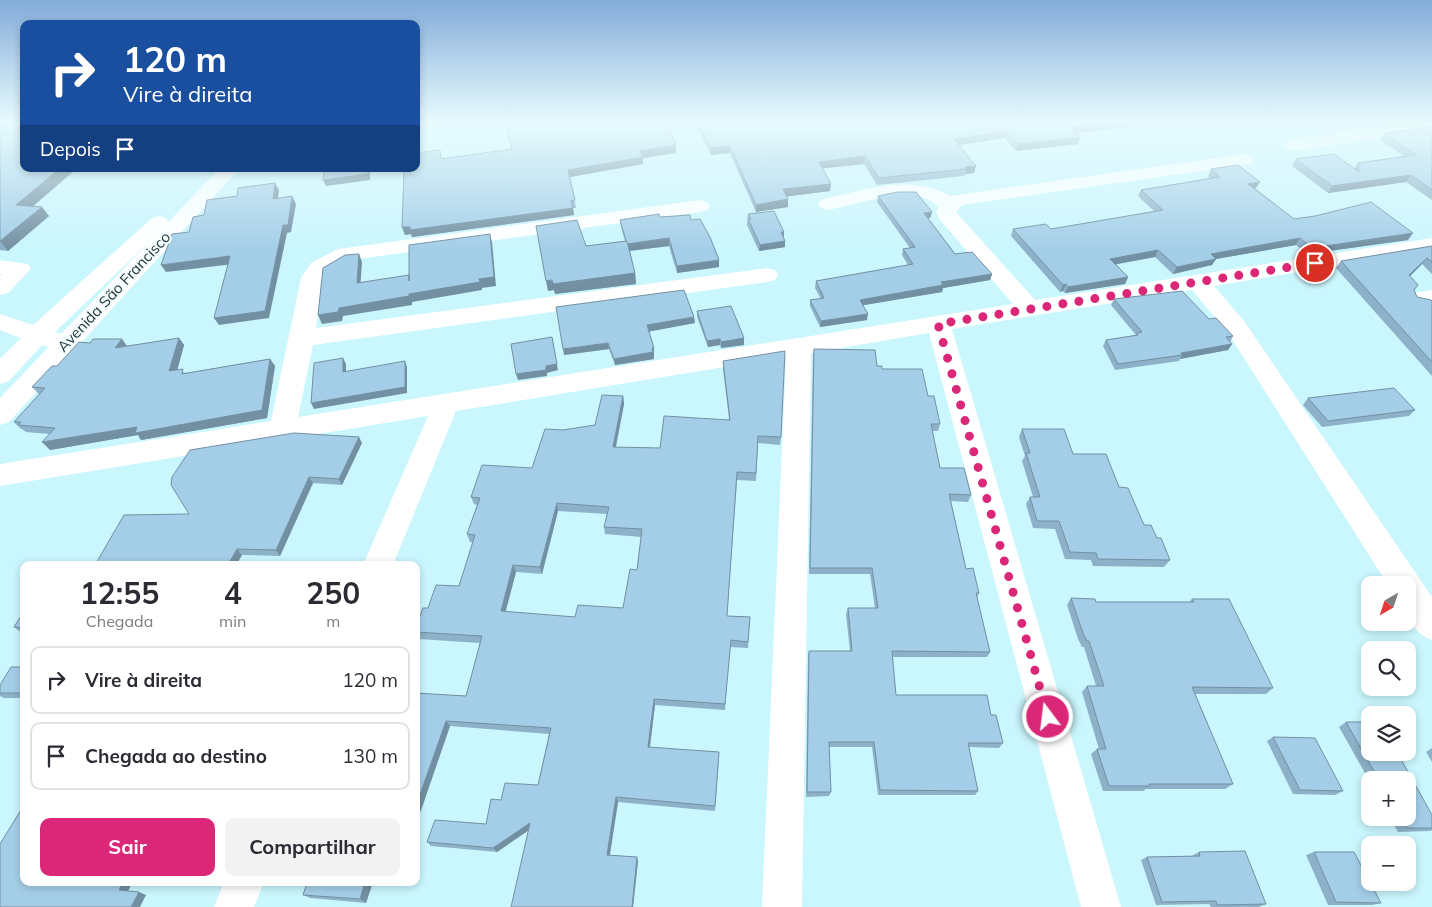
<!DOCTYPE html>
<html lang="pt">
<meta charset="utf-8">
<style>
:root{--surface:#fff;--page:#f2f2f3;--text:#2b2b33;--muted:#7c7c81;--line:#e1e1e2;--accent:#db2777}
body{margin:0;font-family:Mulish,sans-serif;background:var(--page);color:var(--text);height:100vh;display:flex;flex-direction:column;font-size:19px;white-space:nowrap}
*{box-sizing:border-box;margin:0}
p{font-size:16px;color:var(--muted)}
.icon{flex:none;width:28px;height:28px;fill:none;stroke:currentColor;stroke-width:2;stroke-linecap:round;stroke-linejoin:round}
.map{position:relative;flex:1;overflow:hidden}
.panel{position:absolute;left:20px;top:561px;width:400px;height:325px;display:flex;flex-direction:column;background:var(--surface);border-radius:10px;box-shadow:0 2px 8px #0003}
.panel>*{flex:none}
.top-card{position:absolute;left:20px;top:20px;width:400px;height:152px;border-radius:10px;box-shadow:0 2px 8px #0003;background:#1a4fa0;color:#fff;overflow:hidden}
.needle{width:32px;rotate:219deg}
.tools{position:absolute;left:1361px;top:576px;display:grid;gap:10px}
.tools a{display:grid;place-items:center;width:55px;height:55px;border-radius:10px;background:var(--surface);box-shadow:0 2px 8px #0003;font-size:25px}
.pin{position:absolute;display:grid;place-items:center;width:42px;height:42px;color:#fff;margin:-21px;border:2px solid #fff;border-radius:50%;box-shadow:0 1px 5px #0007}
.me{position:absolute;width:55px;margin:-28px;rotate:345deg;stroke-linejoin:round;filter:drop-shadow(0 0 4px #0008)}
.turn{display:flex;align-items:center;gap:18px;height:105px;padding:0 20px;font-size:22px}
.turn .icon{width:65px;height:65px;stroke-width:2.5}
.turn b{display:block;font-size:35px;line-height:42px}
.then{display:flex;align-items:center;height:48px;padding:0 20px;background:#0003;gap:10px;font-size:19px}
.eta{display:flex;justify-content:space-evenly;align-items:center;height:85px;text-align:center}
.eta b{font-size:30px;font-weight:700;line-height:35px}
.action{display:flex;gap:10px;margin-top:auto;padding:10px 20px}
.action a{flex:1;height:58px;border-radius:10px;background:var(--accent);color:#fff;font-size:20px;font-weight:700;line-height:58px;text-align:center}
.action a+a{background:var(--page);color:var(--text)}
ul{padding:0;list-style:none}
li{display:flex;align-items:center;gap:15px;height:68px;margin:0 10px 8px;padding:0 10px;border:2px solid var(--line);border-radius:10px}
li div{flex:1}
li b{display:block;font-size:19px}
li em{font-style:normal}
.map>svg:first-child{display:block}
</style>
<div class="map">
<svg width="1432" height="907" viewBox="0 0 1432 907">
<rect width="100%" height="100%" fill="#caf6fd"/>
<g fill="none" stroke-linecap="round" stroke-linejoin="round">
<g fill="#fff" fill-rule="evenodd">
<polygon points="416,122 442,122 439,126 416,129"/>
<polygon points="1419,122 1432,122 1432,130 1293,151 1286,149 1284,145 1286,141 1293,139"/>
<path d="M1245,154L1252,156L1254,160L1252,164L962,205L956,212L1035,300L1432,238V250L1214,286L1244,321L1432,597V640C1405,630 1408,609 1408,585H1388L1228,333L1192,290L952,329L1121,907H1081L929,333L811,353L802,907H762L786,357L456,411L393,565H363L428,416L0,486V464L271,421L301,278L311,263L338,249L700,200L707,202L710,206L707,210L700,212L351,260L325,275L321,287L316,328L767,268L775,270L778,275L775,280L767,282L313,345L298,417L1013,304L940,220L936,212L939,206C932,202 925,197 917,196C892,192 854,205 828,210L821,208L818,204L821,200L828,198C870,189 910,174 950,196Z"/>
<polygon points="159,216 166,218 169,222 166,226 55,332 62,334 65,340 62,346 53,348 42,345 9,381 0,384 0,359 21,338 0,330 0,314 33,325 152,218"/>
<polygon points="0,260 28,264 31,269 8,293 0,295 0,276 2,274 0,274"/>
<polygon points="1432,290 1432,304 1421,305 1413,303 1410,298 1413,293"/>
<polygon points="224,882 264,882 254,907 214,907"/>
</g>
<polygon fill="#fff" fill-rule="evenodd" points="219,169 239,169 9,422 0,425 0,398"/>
</g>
<g fill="#8db1c8" fill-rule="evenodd">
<polygon points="17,122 24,122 24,169 76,169 33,206 42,207 49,216 8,251 0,250 0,125 17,127 20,125 20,122"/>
<polygon points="694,122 1149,122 1147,125 1077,133 1080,137 1078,144 1016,151 1004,138 959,145 974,173 965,174 964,176 877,185 864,164 823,168 831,184 830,191 787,196 788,207 756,212 730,153 711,155"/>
<polygon points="1352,122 1419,122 1362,128"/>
<polygon points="1432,126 1432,200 1406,182 1328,193 1292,166 1296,159 1354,169 1358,163 1404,156 1380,140 1384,134"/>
<polygon points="676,153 643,158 643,164 570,177 576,208 573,208 574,215 412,237 411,234 405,235 402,227 442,157 442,159"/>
<polygon points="1211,169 1256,188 1255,188 1294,219 1408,240 1307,254 1296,245 1216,259 1212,265 1173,274 1155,257 1116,264 1128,277 1125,284 1065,293 1063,291 1060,292 1011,236 1013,229 1051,229 1154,211 1138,196 1141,190 1210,178 1208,176"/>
<polygon points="878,196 932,212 930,218 928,218 955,254 992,274 990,280 943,288 942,292 863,305 867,320 820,327 810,306 810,300 821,299 815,288 816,281 908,265 902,255 903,249 910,248 877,202"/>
<polygon points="748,214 784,238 785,247 759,251 747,225"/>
<polygon points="660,217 691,220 719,267 677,273 669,246 629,251 635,273 636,284 555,294 554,290 548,291 586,246 625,241 621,227 620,220"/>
<polygon points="1432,246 1432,274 1422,264 1410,276 1414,290 1417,297 1432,301 1432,376 1336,268 1341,261"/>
<polygon points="1114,299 1209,319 1233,336 1230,342 1232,344 1228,350 1180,359 1179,361 1115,370 1103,346 1106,340 1136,335 1111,305"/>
<polygon points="697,311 744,338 744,345 721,348 720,345 708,347 697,317"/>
<polygon points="694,317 695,323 649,331 654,348 654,359 615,365 609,349 564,355"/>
<polygon points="179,338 184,345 177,370 186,373 270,359 275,366 267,418 141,440 138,435 50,450 49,434 26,432 22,429 21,429 14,422 39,394 32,387 57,366 127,346"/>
<polygon points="814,349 877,366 928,396 940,424 938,431 932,431 940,468 971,495 968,502 951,501 966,569 979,593 977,597 990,652 987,657 892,657 896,695 991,715 1003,743 999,748 969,747 978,791 975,795 878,795 872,747 829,747 831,792 829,796 806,797 808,656 809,651 850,651 846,614 848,608 875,608 870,574 809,574 813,356"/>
<path d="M723,361L781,437L780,445L758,443L756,481L737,480L727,616L750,617L748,648L730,647L725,710L655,705L650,747L719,758L715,811L618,802L610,855L637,857L638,861L633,907L528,831L497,852L431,846L427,842L486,824L501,800L538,785L549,734L450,726L420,813L416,812V693L466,696L480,643L418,639L416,636V626L428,608L459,586L473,542H470L467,534L477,505L474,504L471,497L532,468L563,430L595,425L623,396L624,404L616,447L660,448L729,419L723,369ZM558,511L607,514L604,527L605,534L641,537L637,570L623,608L575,617L505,612L516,572L542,574Z"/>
<polygon points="1308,398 1415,410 1409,416 1322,427 1303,405"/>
<polygon points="1022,429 1073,454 1119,487 1144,525 1157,538 1170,560 1164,567 1093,566 1091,560 1065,559 1055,529 1033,528 1026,504 1030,497 1033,497 1022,461 1025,456 1019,437"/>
<polygon points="362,443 342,485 313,483 280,556 242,555 236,565 95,565 189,514"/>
<polygon points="1071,598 1096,602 1189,602 1192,599 1273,688 1266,694 1195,694 1233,784 1225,789 1146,789 1143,791 1103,791 1091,754 1097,749 1099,749 1082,692 1087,686 1096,686 1084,647 1082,647 1078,639 1067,605"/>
<polygon points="24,611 24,633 22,633 14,627"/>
<polygon points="24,667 24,698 4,698 0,696 0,685"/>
<polygon points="1346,722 1370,722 1370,752 1397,752 1432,815 1432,830 1430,831 1398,832 1390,818 1408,818 1408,780 1370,780 1370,782 1339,727"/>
<polygon points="1273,737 1343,791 1335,795 1293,794 1267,741"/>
<polygon points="1432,748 1432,762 1426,752"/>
<polygon points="1199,852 1266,904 1259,907 1211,907 1209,904 1156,905 1141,860 1147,857 1193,856 1192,856"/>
<polygon points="1314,852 1381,903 1372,905 1328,905 1306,855"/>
<polygon points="296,882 373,882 366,903 310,898 303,895 306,885"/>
</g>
<g fill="#7390a2">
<polygon points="1122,122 1149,122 1147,125 1068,134 1071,127"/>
<polygon points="1007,131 1004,138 952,146 954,139"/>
<polygon points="1080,137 1078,144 1016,151 1019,144"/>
<polygon points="676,145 676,153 643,158 643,164 570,177 568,170 640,151"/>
<polygon points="730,146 730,153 711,155 711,148"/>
<polygon points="865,156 864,164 818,169 819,162"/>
<polygon points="976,166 974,173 965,174 966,169 965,167"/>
<polygon points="59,169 76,169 24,214 16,205"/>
<polygon points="368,169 370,169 370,180 326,186 323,180"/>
<polygon points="1411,175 1406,182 1328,193 1332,186"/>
<polygon points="1260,182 1256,188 1245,190 1248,184"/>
<polygon points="275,183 279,190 277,206 273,199"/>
<polygon points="831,184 830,191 783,197 783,189"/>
<polygon points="292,196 296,204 291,232 287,233 269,318 219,325 214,318 283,225"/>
<polygon points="788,199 788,207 756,212 756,205"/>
<polygon points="42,207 49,216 8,251 0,241"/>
<polygon points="573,208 574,215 412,237 411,234 405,235 402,227"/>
<polygon points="932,212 930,218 923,219 924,213"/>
<polygon points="781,232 784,232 784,238"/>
<polygon points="1413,233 1408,240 1307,254 1312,248"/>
<polygon points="490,234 492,242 496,286 482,288 482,290 412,302 412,305 343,316 342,321 322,324 318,315 339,308 479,279"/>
<polygon points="669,238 669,246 628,251 627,244"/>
<polygon points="1300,238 1296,245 1216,259 1212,265 1173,274 1177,267 1211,254"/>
<polygon points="785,241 785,247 759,251 760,245"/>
<polygon points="1158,250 1155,257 1107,266 1110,259"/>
<polygon points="359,254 362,262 360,291 357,283"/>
<polygon points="230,256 234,264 166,272 161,265"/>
<polygon points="1427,258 1422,264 1404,282 1409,275"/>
<polygon points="719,260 719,267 677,273 677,266"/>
<polygon points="635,273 636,284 555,294 554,290 548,291 546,281"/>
<polygon points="992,274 990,280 943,288 942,292 859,306 860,300 941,282"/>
<polygon points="1128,277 1125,284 1065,293 1068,287"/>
<polygon points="1066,284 1063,291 1060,292 1063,285"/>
<polygon points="868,314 867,320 820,327 821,321"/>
<polygon points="694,317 695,323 647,332 647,325"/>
<polygon points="552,337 558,370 547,373 547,376 518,380 516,374 546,366"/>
<polygon points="179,338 184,345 175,379 169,371"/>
<polygon points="744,338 744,345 721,348 721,342"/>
<polygon points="122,339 127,346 115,348"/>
<polygon points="720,339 720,345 708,347 707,341"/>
<polygon points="608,343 609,349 564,355 563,349"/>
<polygon points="1232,344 1228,350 1180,359 1182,355 1181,353"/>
<polygon points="654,348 654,359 615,365 614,359"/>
<polygon points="343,358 346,364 346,378 343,372"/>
<polygon points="270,359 275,366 267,418 141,440 138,435 50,450 42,442 137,427"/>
<polygon points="405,361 407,367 407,393 314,409 311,403"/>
<polygon points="623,396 624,404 614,455 613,447"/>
<polygon points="359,437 362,443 342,485 339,479"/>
<polygon points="309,477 313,483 280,556 276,550"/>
<polygon points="557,503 558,511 542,574 540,567"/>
<polygon points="237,549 242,555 236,565 228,565"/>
<polygon points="513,565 516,572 504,618 501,611"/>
<polygon points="654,699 655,705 649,753 648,747"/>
<polygon points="446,721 450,726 420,813 416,809 416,806"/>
<polygon points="616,797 618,802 609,859 607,855"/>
<polygon points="530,823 533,827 497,852 493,848"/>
<polygon points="637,857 638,861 633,907 632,907"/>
<polygon points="123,882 133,882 127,893 119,890"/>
<polygon points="365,882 373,882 366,903 360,899"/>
<polygon points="139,892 146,895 140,907 131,907"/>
</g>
<g fill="#a4cee8" stroke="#7390a2" fill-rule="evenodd">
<polygon points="20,122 24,122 24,169 59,169 16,205 42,207 0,241 0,125 17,127 20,125"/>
<polygon points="546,122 667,122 676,145 640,151 643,157 568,170 575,200 571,201 573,208 410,230 410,227 402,227 404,169 416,169 416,153 440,150 441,159 512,149 506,128"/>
<polygon points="697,122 1122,122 1071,127 1080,137 1019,144 1007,131 954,139 976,166 965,167 966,169 879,178 865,156 819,162 831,184 783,189 788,199 756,205 730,146 711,148"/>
<polygon points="1432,126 1432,190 1411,175 1332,186 1296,159 1334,154 1359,172 1358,163 1416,155 1384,134"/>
<polygon points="1238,165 1260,182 1248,184 1294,219 1315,216 1371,202 1413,233 1312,248 1300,238 1211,254 1216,259 1177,267 1158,250 1110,259 1128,277 1068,287 1066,284 1063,285 1013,229 1046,224 1051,229 1163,210 1141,190 1220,177 1211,169"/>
<polygon points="324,169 368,169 368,174 323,180"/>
<polygon points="275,183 273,199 292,196 288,225 283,225 265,311 214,318 230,256 161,265 172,234 189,232 193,217 204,215 207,200 237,196 238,188"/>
<polygon points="898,192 916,192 932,212 924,213 955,254 972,252 992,274 941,282 943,285 860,300 868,314 821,321 810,300 824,298 816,281 913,264 903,249 915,247 878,196"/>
<polygon points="774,211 784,232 781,232 785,241 760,245 748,219 751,219 748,214"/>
<polygon points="659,214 660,217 690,215 691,220 700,219 710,237 719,260 677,266 669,238 627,244 620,220"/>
<polygon points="577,220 586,246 627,241 635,273 553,284 552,280 546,281 536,226"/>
<polygon points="490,234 494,277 479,279 480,282 409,294 409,296 339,308 338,312 318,315 323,268 345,255 359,254 357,283 409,275 409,281 409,245"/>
<polygon points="1432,246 1432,262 1427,258 1409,275 1418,285 1414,290 1417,297 1431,300 1432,301 1432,362 1341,261"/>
<polygon points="684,290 694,317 647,325 654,348 652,348 653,352 614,359 608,343 563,349 556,307"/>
<polygon points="1182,291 1209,319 1216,318 1233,336 1226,337 1232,344 1181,353 1182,355 1118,364 1106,340 1138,335 1137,333 1142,332 1114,299"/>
<polygon points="731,306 744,338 721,342 720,339 707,341 697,311"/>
<polygon points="552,337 557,364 546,366 546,370 516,374 511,344"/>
<polygon points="179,338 169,371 183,369 182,374 270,359 262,410 135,433 137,427 42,442 55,428 18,425 21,422 14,422 45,388 32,387 52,366 57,366 79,342 90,343 93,339 122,339 115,348"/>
<polygon points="814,349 875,350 877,366 882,366 882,369 922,369 928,396 934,396 940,424 931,424 940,468 964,468 971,495 949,494 966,569 973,568 979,593 976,593 990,652 892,651 896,695 987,695 991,715 996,715 1003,743 968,743 978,791 880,790 874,742 829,742 831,792 807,792 809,651 852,651 848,608 878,608 872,568 810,568"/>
<path d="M785,351L781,437L758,436L756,473L737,472L727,616L750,617L748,642L731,640L725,704L654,699L648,747L719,752L715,806L616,797L607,855L637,857L632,907H511L530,823L493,848L427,842L435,820L486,824L491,799L501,800L505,783L538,785L551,728L446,721L416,806V693L466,696L482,636L416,632V626L423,608H428L436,585L459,586L475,535L467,534L480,498L471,497L482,465L532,468L545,429L563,430L595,425L602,395L623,396L613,447L660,448L664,416L730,420L723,361ZM557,503L609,507L604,527L642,529L637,570L630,569L623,608L578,605L575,617L501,611L513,565L540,567Z"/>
<polygon points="343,358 343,372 405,361 405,387 311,403 314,363"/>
<polygon points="1394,388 1415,410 1328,421 1308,398"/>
<polygon points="1022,429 1064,429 1073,454 1106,454 1119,487 1128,488 1144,525 1151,525 1157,538 1161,538 1170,560 1098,559 1096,553 1070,552 1059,521 1037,521 1030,497 1040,497 1026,453 1030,453"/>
<polygon points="294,433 359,437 339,479 309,477 276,550 237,549 228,565 95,565 124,515 189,514 171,485 172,477 190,450"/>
<polygon points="1071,598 1095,599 1096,602 1194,602 1192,599 1229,599 1273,688 1192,687 1233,784 1149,784 1150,786 1109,786 1097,749 1106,749 1087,686 1104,686 1089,641 1087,641 1083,633"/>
<polygon points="24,611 24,628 14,627"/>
<polygon points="11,667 24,667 24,693 0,693 0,685"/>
<polygon points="1346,722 1370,722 1370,752 1397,752 1432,815 1432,828 1407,828 1401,818 1408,818 1408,780 1379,780"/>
<polygon points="1273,737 1315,738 1343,791 1300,790"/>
<polygon points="24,805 24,882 123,882 119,890 139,892 131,907 0,907 0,844"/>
<polygon points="1245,851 1266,904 1217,905 1216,901 1162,902 1147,857 1200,856 1199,852"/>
<polygon points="1314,852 1354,852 1381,903 1336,902"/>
<polygon points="305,882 365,882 360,899 303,895 307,883"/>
</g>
<linearGradient id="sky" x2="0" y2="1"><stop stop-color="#83abd9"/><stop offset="0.49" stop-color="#e7fbfe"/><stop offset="1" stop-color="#e7fbfe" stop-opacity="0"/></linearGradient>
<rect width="1432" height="249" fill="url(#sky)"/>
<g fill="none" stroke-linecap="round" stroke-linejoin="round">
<polyline stroke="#db2777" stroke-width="9" stroke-dasharray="0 16.2" points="1048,717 938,324 1315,263"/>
</g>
<g text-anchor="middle" stroke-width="4.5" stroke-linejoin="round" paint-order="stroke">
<g font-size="15" fill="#25373a" stroke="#f3fcfd">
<text transform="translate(114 292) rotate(-47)" y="5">Avenida São Francisco</text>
</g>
</g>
</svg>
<div class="tools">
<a><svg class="needle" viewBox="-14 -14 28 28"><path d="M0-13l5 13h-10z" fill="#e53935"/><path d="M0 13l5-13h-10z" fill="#7c7c81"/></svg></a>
<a><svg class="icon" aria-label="search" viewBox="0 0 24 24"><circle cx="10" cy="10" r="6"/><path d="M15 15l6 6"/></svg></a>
<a><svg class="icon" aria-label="layers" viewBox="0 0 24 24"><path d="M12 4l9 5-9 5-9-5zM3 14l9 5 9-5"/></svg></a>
<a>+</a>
<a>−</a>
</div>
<div class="pin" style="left:1315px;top:263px;background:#d93025"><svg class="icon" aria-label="arrive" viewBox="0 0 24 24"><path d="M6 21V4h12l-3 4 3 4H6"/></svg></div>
<svg class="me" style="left:1048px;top:717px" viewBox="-20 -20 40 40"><circle r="17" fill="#db2777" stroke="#fff" stroke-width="3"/><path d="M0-11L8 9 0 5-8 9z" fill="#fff"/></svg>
<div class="top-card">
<div class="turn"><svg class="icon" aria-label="right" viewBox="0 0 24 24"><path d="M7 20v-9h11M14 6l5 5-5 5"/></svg><div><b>120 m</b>Vire à direita</div></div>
<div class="then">Depois<svg class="icon" aria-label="arrive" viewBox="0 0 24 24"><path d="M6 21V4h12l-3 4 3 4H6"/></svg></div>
</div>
<section class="panel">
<div class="eta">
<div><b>12:55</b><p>Chegada</p></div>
<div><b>4</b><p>min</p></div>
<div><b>250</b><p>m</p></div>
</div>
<ul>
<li><svg class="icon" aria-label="right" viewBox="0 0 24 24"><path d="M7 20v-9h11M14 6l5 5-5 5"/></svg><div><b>Vire à direita</b></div><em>120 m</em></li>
<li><svg class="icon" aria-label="arrive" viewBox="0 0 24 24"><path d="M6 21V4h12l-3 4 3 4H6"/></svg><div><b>Chegada ao destino</b></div><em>130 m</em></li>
</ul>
<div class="action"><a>Sair</a><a>Compartilhar</a></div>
</section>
</div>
